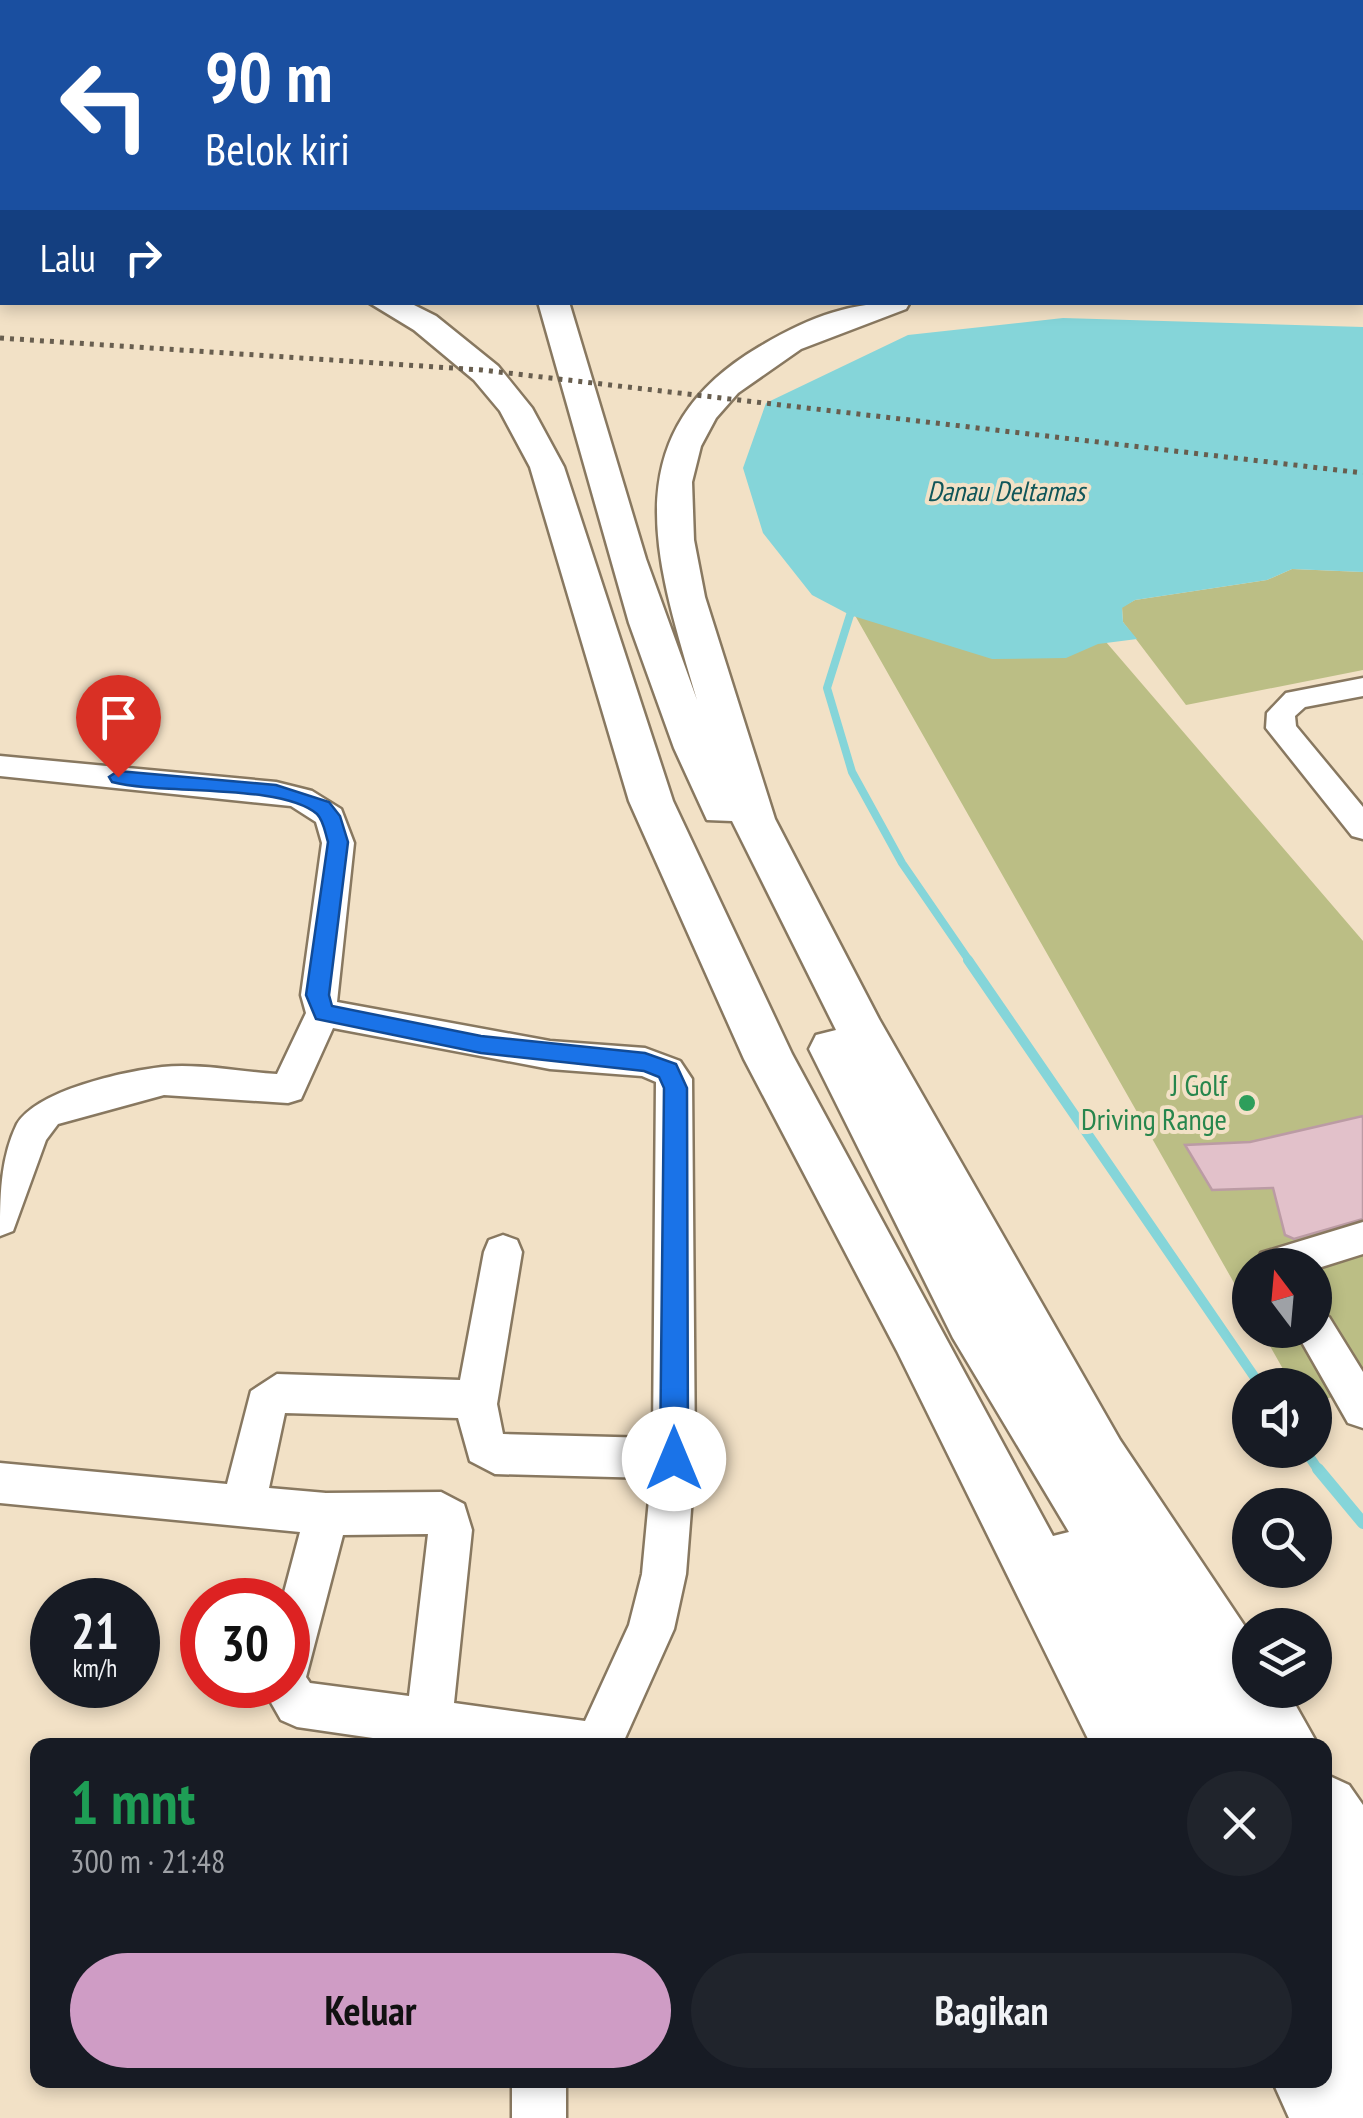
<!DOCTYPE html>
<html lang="id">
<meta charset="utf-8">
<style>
:root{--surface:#171b24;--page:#20242c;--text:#f1f3f6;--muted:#9ea1a6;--accent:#cf9cc5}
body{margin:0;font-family:"PT Sans Narrow",sans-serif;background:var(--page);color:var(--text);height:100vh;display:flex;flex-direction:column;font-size:38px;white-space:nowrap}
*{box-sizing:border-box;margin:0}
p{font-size:32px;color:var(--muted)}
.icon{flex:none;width:55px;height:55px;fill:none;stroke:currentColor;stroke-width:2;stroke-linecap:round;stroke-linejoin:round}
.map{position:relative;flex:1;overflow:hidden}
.side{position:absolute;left:30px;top:1738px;width:1302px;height:350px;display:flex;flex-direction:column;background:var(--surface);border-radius:20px;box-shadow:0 5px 15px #0003}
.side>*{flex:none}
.banner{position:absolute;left:0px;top:0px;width:1365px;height:305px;box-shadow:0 5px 15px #0003;background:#1a4fa0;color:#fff;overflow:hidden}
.needle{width:65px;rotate:344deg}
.controls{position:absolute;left:1232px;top:1248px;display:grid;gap:20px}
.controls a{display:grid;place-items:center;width:100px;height:100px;border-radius:50%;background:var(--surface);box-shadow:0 5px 15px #0003;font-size:50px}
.speed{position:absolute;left:30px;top:1578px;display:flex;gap:20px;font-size:50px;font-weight:700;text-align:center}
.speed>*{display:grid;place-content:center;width:130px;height:130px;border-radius:50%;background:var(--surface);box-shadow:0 5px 15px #0003;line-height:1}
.speed small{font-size:25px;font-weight:400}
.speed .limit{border:15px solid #d22;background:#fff;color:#111}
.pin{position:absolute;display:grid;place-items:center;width:85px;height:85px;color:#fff;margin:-102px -42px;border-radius:50% 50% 50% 0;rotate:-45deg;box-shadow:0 0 10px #0007}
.pin .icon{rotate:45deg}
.me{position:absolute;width:110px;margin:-55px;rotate:0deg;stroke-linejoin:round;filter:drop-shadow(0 0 8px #0008)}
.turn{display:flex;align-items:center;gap:35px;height:210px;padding:0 40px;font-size:45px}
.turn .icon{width:130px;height:130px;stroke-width:2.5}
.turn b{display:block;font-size:70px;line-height:85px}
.then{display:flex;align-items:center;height:95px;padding:0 40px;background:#0003;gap:20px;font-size:38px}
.round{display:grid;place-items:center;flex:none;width:105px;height:105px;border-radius:52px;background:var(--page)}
.summary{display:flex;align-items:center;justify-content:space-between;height:170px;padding:0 40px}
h1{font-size:60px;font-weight:700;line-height:75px;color:#1e9e55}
.cta{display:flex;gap:20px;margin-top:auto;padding:20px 40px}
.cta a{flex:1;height:115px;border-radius:60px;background:var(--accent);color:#111;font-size:40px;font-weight:700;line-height:115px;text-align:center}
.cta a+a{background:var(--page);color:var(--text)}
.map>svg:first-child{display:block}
</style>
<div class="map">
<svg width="1363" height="2118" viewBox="0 0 1363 2118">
<rect width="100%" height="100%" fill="#f2e1c6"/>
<g fill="#bbbe85">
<polygon points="1039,564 1363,941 1363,1388 1315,1402 1315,1385 1292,1385 1261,1330 1315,1330 1315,1265 1250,1265 1250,1311 844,596"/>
<polygon points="1292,569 1363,572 1363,670 1186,705 1123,622 1122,607 1135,600 1267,580"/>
</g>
<g fill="#85d5d9">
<polygon points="0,0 423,0 474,2 2,2 2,18"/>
<polygon points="1063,318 1363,327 1363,572 1292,569 1267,580 1135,600 1122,608 1123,622 1137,639 1098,644 1066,658 992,659 850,615 812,595 763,533 743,468 766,403 908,335"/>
</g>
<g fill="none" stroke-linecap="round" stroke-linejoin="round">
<polyline stroke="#85d5d9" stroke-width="8" points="858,606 850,615 827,688 852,772 902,863 970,962"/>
<g stroke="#85d5d9" stroke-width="10">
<polyline points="968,960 1260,1385"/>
<polyline points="1305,1450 1319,1471"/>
</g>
<polyline stroke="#85d5d9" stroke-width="12" points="1318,1469 1363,1523"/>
</g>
<polygon fill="#e2c1ca" stroke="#bb9ba4" stroke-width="2.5" points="1363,1116 1363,1219 1294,1239 1285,1235 1273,1188 1212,1190 1185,1145 1250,1142"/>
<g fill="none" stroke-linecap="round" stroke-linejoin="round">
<g stroke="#887860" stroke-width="5">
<g id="minor">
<polygon points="933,0 949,0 950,2 934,2"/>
<rect x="0" y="17" width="2" height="10"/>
<rect x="1362" y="88" width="1" height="10"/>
<polygon points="1363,678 1363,696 1305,707 1295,716 1296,726 1363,807 1363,839 1352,836 1266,728 1267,713 1286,693"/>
<path d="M0,756L276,782L312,791L341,809L354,843L337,1002L550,1041L645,1048L680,1061L692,1079L695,1459L686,1574L674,1629L622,1745H421L297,1727L281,1720L261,1685H288V1600H282L300,1532L0,1503V1463L227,1484L251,1391L277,1374L460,1380L484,1252L489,1240L503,1235L517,1240L522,1252L497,1404L503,1434L653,1438L656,1082L642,1076L550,1069L333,1028L301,1099L288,1103L164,1095L58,1124L46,1140L13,1231L0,1236C0,1198 0,1159 17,1124C38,1090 122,1072 162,1067C199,1063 241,1072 277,1074L306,1013L301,995L322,843L316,822L291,806L0,776ZM285,1413L458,1418L470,1461L495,1474L651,1478L642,1574L629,1625L585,1721L454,1703L472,1530L464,1504L441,1492L326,1493L269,1488ZM428,1534L409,1696L310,1683L306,1677L343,1535Z"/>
<polygon points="1363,1222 1363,1254 1315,1269 1315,1265 1256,1265 1261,1253"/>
<polygon points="1315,1312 1329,1317 1363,1372 1363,1428 1348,1423 1295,1330 1315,1330"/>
<rect x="512" y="2080" width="54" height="38"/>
</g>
</g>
<g stroke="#887860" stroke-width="6">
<g id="major">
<polygon points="413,0 482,0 484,2 415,2"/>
<polygon points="557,0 627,0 629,2 559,2"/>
<rect x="1362" y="40" width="1" height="12"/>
</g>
</g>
<g stroke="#887860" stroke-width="5">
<g id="highway">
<rect x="0" y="239" width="2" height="18"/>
<rect x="1362" y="255" width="1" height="18"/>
<path d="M368,302H408L436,316L498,366L532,408L564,467L673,801L792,1054L1053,1536L1069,1532L953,1338L809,1049L816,1035L836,1030L732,821L707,820L674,748L629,623L538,302H569L646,559L697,700C657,564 610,435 759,347C811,316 850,302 910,302L906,309L801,349L738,393L716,418L701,446L692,482L694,540L705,597L775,819L879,1019L1120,1440L1250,1634V1690H1287L1318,1745H1091L897,1351L744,1059L629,801L530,467L500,411L474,380L414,330Z"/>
<polygon points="1325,1774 1349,1785 1363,1805 1363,2118 1289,2118 1272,2080 1325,2080"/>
</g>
</g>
<use href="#minor" fill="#fff" fill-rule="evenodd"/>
<use href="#major" fill="#fff" fill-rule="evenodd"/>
<use href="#highway" fill="#fff" fill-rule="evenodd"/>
<polyline stroke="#685e4f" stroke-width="5" stroke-dasharray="4 6" stroke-linecap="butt" points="0,338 482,370 1363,473"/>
</g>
<path fill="#1a73e8" stroke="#114b97" stroke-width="2.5" d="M118,771L276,785L329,802L340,816L348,842L329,995L332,1006L481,1036L645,1053L676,1064L687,1088L688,1459L684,1468L674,1472L664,1468L660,1459L664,1088L659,1077L644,1071L481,1053L316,1019L306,995L328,842C325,833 324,821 317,814C281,783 161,795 112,782L109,777Z"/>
<circle fill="#2e9e5b" stroke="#f2e1c6" stroke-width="4" cx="1247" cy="1103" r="10"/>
<g text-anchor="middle" stroke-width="8" stroke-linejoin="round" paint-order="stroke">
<g font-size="28" font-style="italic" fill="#105659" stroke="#f2e1c6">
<text x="1006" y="501">Danau Deltamas</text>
</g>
<g font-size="30" fill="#27864d" stroke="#f2e1c6" text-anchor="end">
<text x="1227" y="1096">J Golf<tspan x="1227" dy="34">Driving Range</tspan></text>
</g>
</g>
</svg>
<div class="controls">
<a><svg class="needle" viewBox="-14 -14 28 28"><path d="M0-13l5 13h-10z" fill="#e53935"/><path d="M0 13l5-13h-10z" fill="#9ea1a6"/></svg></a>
<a><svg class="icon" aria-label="sound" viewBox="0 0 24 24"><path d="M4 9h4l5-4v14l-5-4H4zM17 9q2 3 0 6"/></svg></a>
<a><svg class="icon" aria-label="search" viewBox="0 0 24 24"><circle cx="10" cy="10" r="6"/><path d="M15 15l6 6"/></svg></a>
<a><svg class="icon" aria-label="layers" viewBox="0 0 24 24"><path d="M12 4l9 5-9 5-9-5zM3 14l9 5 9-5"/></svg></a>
</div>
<div class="speed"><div>21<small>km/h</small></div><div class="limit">30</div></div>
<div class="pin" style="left:118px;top:777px;background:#d93025"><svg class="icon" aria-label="arrive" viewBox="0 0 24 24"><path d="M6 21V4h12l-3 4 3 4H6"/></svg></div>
<svg class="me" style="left:674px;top:1459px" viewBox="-20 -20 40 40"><circle r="19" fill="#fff"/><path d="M0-13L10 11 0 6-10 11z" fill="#1a73e8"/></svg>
<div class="banner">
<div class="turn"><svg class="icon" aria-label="left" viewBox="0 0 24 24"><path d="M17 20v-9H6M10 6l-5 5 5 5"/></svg><div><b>90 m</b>Belok kiri</div></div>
<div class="then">Lalu<svg class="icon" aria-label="right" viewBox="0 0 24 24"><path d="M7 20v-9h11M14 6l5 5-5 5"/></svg></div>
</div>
<section class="side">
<div class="summary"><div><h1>1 mnt</h1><p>300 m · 21:48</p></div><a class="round"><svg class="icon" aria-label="close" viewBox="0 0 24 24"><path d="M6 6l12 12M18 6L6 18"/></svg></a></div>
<div class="cta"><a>Keluar</a><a>Bagikan</a></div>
</section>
</div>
